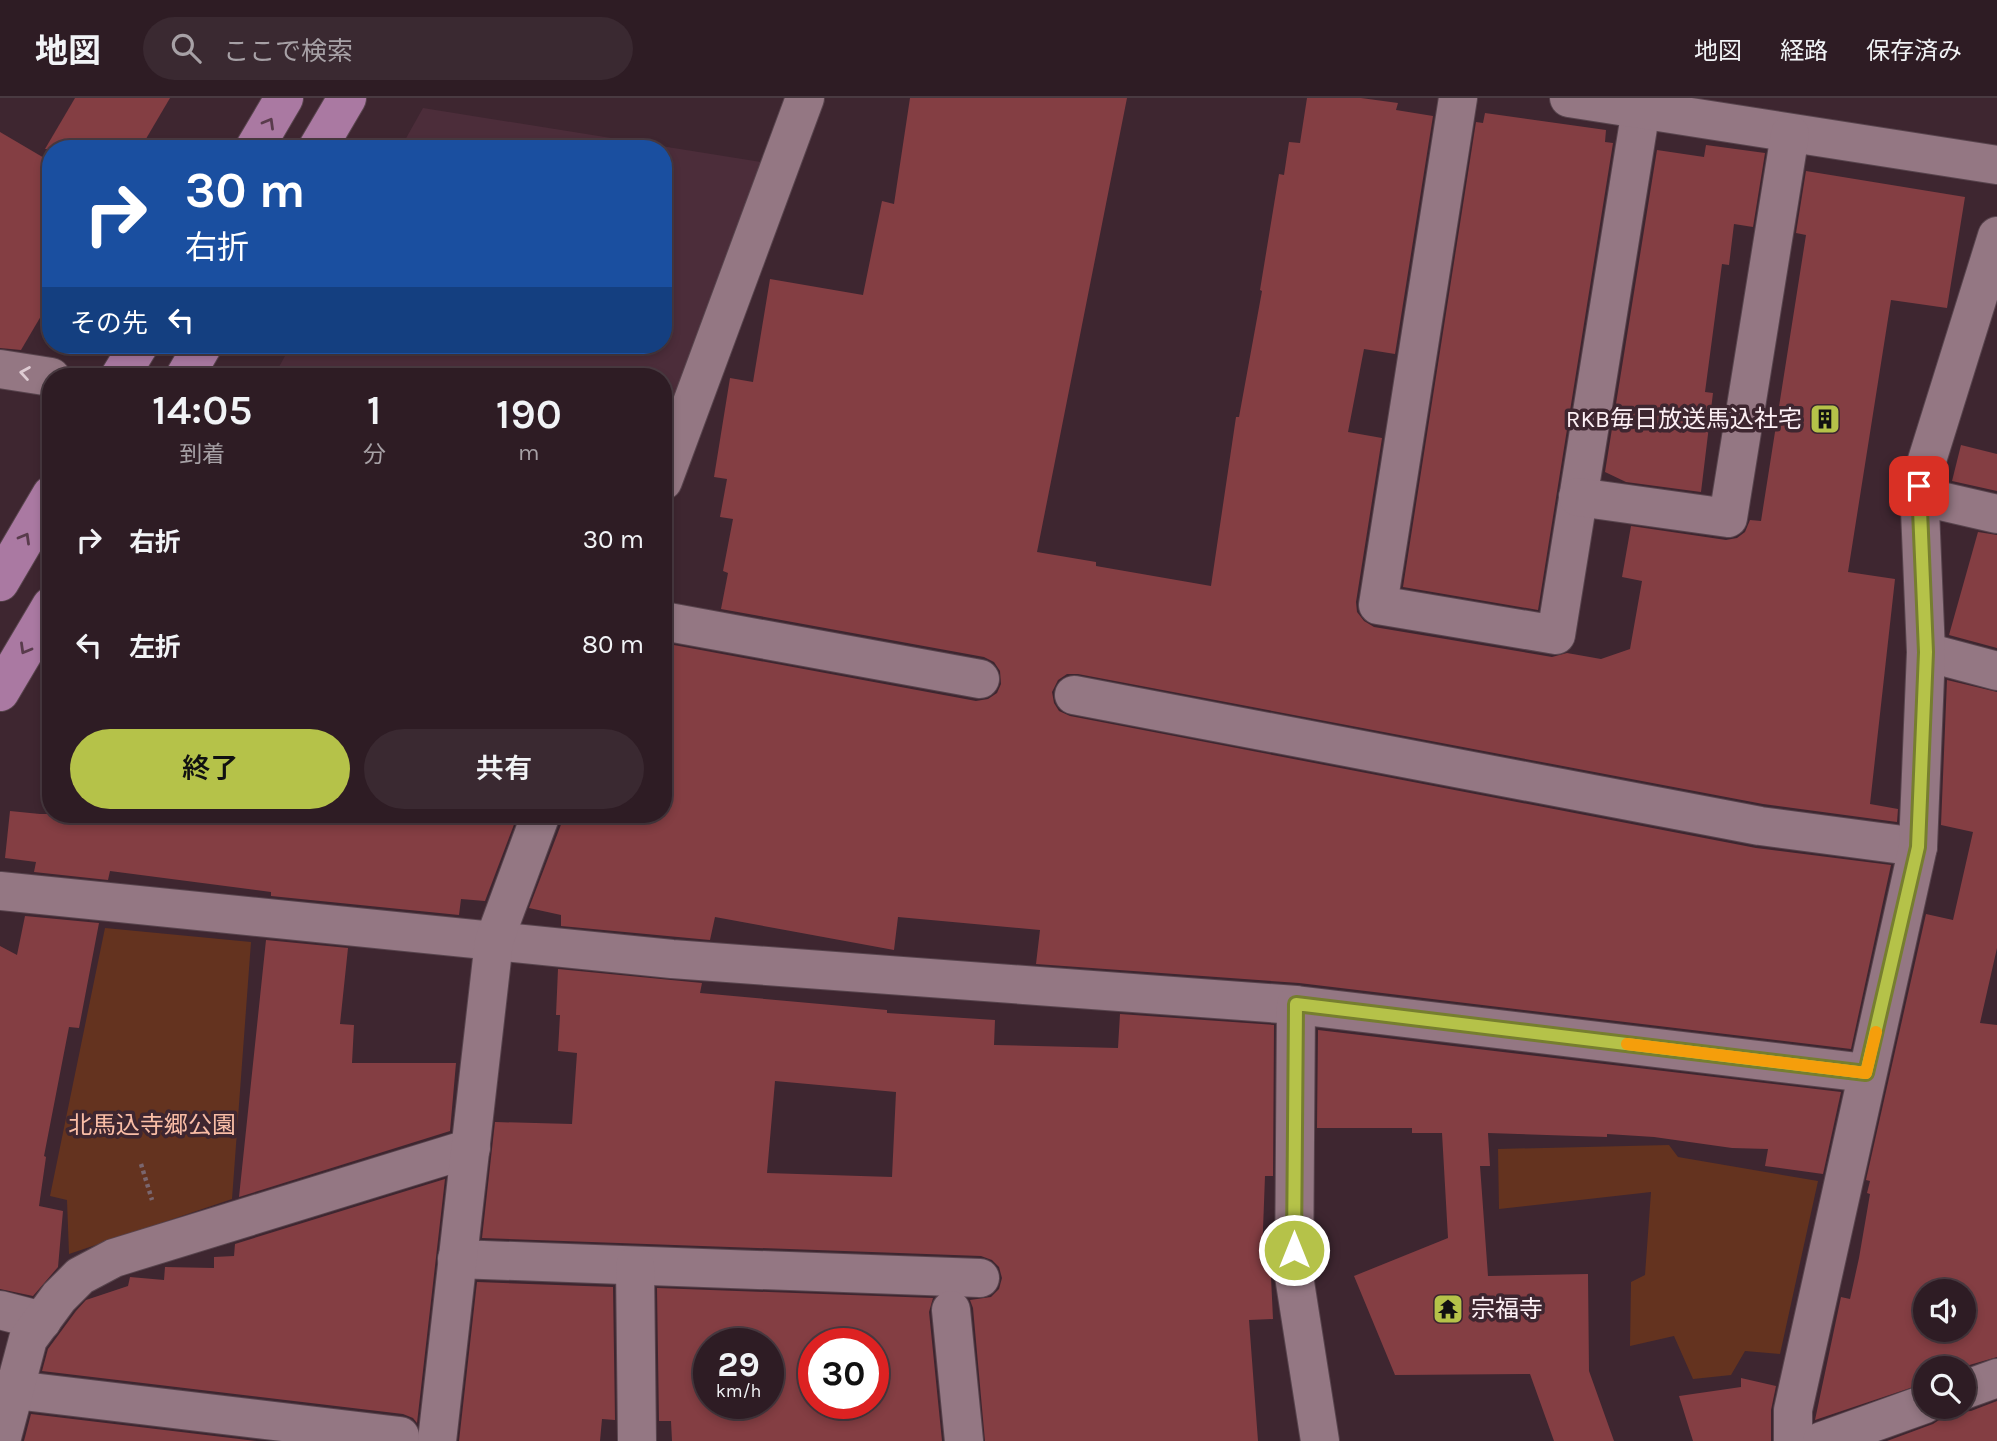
<!DOCTYPE html>
<html lang="ja">
<meta charset="utf-8">
<style>
:root{--surface:#2e1c24;--page:#3a2931;--text:#f1f3f6;--muted:#a7a1a6;--line:#493a41;--accent:#b5c249}
body{margin:0;font-family:Karla,"Noto Sans JP",sans-serif;background:var(--page);color:var(--text);height:100vh;display:flex;flex-direction:column;font-size:26px;white-space:nowrap}
*{box-sizing:border-box;margin:0}
p{font-size:23px;color:var(--muted)}
.icon{flex:none;width:38px;height:38px;fill:none;stroke:currentColor;stroke-width:2;stroke-linecap:round;stroke-linejoin:round}
.map{position:relative;flex:1;overflow:hidden}
.details{position:absolute;left:42px;top:270px;width:630px;height:455px;display:flex;flex-direction:column;background:var(--surface);border-radius:28px;box-shadow:0 4px 10px #0003,0 0 0 2px var(--line)}
.details>*{flex:none}
.banner{position:absolute;left:42px;top:42px;width:630px;height:214px;border-radius:28px;box-shadow:0 4px 10px #0003,0 0 0 2px var(--line);background:#1a4fa0;color:#fff;overflow:hidden}
.buttons{position:absolute;left:1913px;top:1181px;display:grid;gap:14px}
.buttons a{display:grid;place-items:center;width:63px;height:63px;border-radius:50%;background:var(--surface);box-shadow:0 4px 10px #0003,0 0 0 2px var(--line);font-size:35px}
.speed{position:absolute;left:693px;top:1230px;display:flex;gap:14px;font-size:35px;font-weight:700;text-align:center}
.speed>*{display:grid;place-content:center;width:91px;height:91px;border-radius:50%;background:var(--surface);box-shadow:0 4px 10px #0003,0 0 0 2px var(--line);line-height:1}
.speed small{font-size:18px;font-weight:400}
.speed .limit{border:10px solid #d22;background:#fff;color:#111}
.pin{position:absolute;display:grid;place-items:center;width:60px;height:60px;color:#fff;margin:-30px;border-radius:14px;box-shadow:0 4px 10px #0006}
.me{position:absolute;width:77px;margin:-38px;rotate:0deg;stroke-linejoin:round;filter:drop-shadow(0 0 5px #0008)}
.turn{display:flex;align-items:center;gap:24px;height:147px;padding:0 28px;font-size:32px}
.turn .icon{width:91px;height:91px;stroke-width:2.5}
.turn b{display:block;font-size:49px;line-height:60px}
.then{display:flex;align-items:center;height:66px;padding:0 28px;background:#0003;gap:14px;font-size:26px}
.eta{display:flex;justify-content:space-evenly;align-items:center;height:119px;text-align:center}
.eta b{font-size:42px;font-weight:600;line-height:49px}
.button{display:flex;gap:14px;margin-top:auto;padding:14px 28px}
.button a{flex:1;height:80px;border-radius:42px;background:var(--accent);color:#111;font-size:28px;font-weight:600;line-height:80px;text-align:center}
.button a+a{background:var(--page);color:var(--text)}
ul{padding:0;list-style:none}
li{display:flex;align-items:center;gap:21px;height:105px;padding:0 28px}
li div{flex:1}
li b{display:block;font-size:26px}
li em{font-style:normal}
header{display:flex;align-items:center;gap:42px;box-sizing:border-box;height:98px;padding:0 35px;background:var(--surface);border-bottom:2px solid var(--line)}
header strong{font-size:33px}
nav{display:flex;gap:38px;margin-inline-start:auto;font-size:24px}
.search{width:490px;height:63px;background:var(--page);display:flex;align-items:center;gap:18px;box-sizing:border-box;padding:0 24px;border-radius:38px;color:var(--muted);font-size:26px}
.map>svg:first-child{display:block}
</style>
<header>
<strong>地図</strong>
<div class="search"><svg class="icon" aria-label="search" viewBox="0 0 24 24"><circle cx="10" cy="10" r="6"/><path d="M15 15l6 6"/></svg>ここで検索</div>
<nav><a>地図</a><a>経路</a><a>保存済み</a></nav>
</header>
<div class="map">
<svg width="1997" height="1343" viewBox="0 0 1997 1343">
<rect width="100%" height="100%" fill="#3e2630"/>
<polygon fill="#4c2d3a" points="423,10 761,64 663,334 663,278 274,278 291,247 663,247 663,51 400,51"/>
<g fill="#64331f">
<polygon points="105,830 251,844 232,1101 69,1156 67,1102 50,1098"/>
<polygon points="1669,1047 1678,1059 1818,1083 1780,1256 1745,1253 1731,1277 1693,1281 1674,1238 1630,1248 1631,1184 1645,1177 1651,1094 1499,1111 1498,1051"/>
</g>
<g fill="#843e43" fill-rule="evenodd">
<polygon points="75,0 170,0 140,51 45,51"/>
<polygon points="910,0 1127,0 1037,454 1096,464 1096,468 1211,488 1236,319 1239,319 1262,193 1260,192 1279,76 1284,77 1289,44 1300,45 1307,0 1361,0 1398,5 1396,12 1433,18 1395,256 1364,251 1348,334 1382,340 1356,504 1357,514 1364,523 1374,529 1552,559 1567,555 1601,561 1630,551 1642,483 1622,479 1631,428 1726,442 1737,440 1745,434 1750,422 1761,423 1806,137 1796,135 1806,73 1965,99 1947,210 1891,202 1848,474 1895,481 1870,706 1898,711 1897,724 1763,706 1078,576 1067,576 1058,582 1052,594 1054,605 1059,613 1070,618 1756,750 1891,767 1851,951 1299,885 1036,866 1040,832 898,819 894,852 715,819 710,842 561,828 561,817 529,810 562,724 562,716 663,716 663,545 976,603 988,601 997,595 1001,586 1000,573 994,564 984,559 721,511 728,475 723,473 733,421 720,419 727,381 714,379 730,280 753,284 770,181 863,197 882,103 894,106"/>
<polygon points="1485,15 1606,32 1605,44 1613,45 1538,512 1403,489 1476,24 1483,25"/>
<polygon points="0,34 51,64 51,201 21,252 0,250"/>
<polygon points="1706,47 1765,55 1753,129 1734,126 1729,167 1722,166 1705,294 1713,295 1701,394 1626,384 1605,374 1657,52 1704,59"/>
<polygon points="1961,347 1997,356 1997,393 1952,383"/>
<polygon points="1978,434 1997,437 1997,550 1949,537"/>
<path d="M1947,582L1997,594V850L1980,925L1997,927V1259L1959,1270H1925V1285L1815,1322L1841,1199L1850,1201L1859,1160L1870,1096L1867,1095L1870,1083L1866,1082L1926,816L1953,822L1973,734L1941,727ZM1925,1194H1964V1232H1925Z"/>
<polygon points="10,713 40,716 320,716 357,723 358,716 518,716 485,803 461,801 459,817 271,798 271,794 110,773 108,782 34,774 36,764 5,760"/>
<polygon points="25,818 99,825 79,930 69,929 44,1058 46,1059 39,1108 63,1113 58,1169 33,1198 0,1191 0,848 17,857"/>
<polygon points="266,842 348,850 340,926 354,927 352,965 456,965 450,1033 239,1099"/>
<path d="M558,871L702,885L700,895L887,912V915L995,922L994,947L1118,950L1120,916L1274,927L1273,1078H1265L1262,1158H1270L1273,1221L1249,1222L1258,1343H985L973,1210L970,1202L991,1199L999,1191L1002,1180L999,1169L992,1162L981,1158L482,1140L495,1024L572,1026L577,955L558,953L560,917H556ZM775,983L896,994L892,1079L767,1075Z"/>
<polygon points="1318,932 1841,994 1823,1076 1765,1068 1768,1051 1732,1050 1654,1039 1607,1036 1607,1039 1488,1035 1490,1068 1480,1068 1488,1178 1588,1176 1589,1273 1614,1343 1554,1343 1530,1276 1395,1277 1354,1178 1448,1140 1442,1035 1412,1035 1412,1030 1317,1030"/>
<polygon points="445,1081 417,1325 413,1320 403,1316 42,1273 48,1251 76,1213 86,1202 128,1188 130,1179 164,1182 165,1169 214,1170 214,1159 234,1158 235,1146"/>
<polygon points="477,1184 613,1189 615,1322 602,1321 600,1343 459,1343"/>
<path d="M657,1190L933,1200L929,1214L942,1343H672L671,1323H659ZM709,1246H768V1306H709ZM814,1246H873V1306H814Z"/>
<polygon points="1741,1280 1776,1288 1771,1312 1771,1343 1693,1343 1679,1298 1741,1289"/>
<polygon points="1997,1303 1997,1343 1887,1343 1933,1326 1942,1320 1947,1309 1961,1314 1971,1313"/>
<polygon points="31,1316 257,1343 24,1343"/>
</g>
<g fill="none" stroke-linecap="round" stroke-linejoin="round">
<g stroke="#58444d" stroke-width="40">
<g id="minor">
<polyline points="1458,0 1378,507 1556,537 1641,11"/>
<polyline points="1569,0 1997,67"/>
<polyline points="0,271 51,279"/>
<polyline points="663,383 805,0"/>
<polyline points="1919,398 1997,416"/>
<polyline points="1578,399 1728,420 1790,36"/>
<polyline points="663,523 980,581"/>
<polyline points="1926,554 1997,573"/>
<polyline points="1074,597 1760,728 1918,749"/>
<polyline points="0,793 672,861 1296,907 1866,975"/>
<polyline points="1296,907 1294,1178 1320,1343"/>
<polyline points="457,1161 980,1180"/>
<polyline points="635,1168 637,1343"/>
<polyline points="0,1212 42,1223"/>
<polyline points="951,1212 964,1343"/>
<polyline points="15,1292 400,1338"/>
<polyline points="1964,1292 1997,1280"/>
<polyline points="1,1343 28,1241 59,1199 80,1178 114,1160 471,1050"/>
<polyline points="437,1343 494,843 541,716"/>
<polyline points="1793,1343 1793,1312 1918,749 1926,554 1919,388 1997,138"/>
<polyline points="1822,1343 1925,1306"/>
</g>
</g>
<g stroke="#58444d" stroke-width="40">
<g id="major">
<polyline points="254,51 284,0"/>
<polyline points="317,51 347,0"/>
<polyline points="120,278 139,247"/>
<polyline points="185,278 203,247"/>
<polyline points="0,484 51,397"/>
<polyline points="0,594 51,508"/>
</g>
</g>
<polyline stroke="#7a666e" stroke-width="4.5" stroke-dasharray="3.5 3.5" stroke-linecap="butt" points="141,1066 152,1102"/>
<use href="#minor" stroke="#947783" stroke-width="38"/>
<use href="#major" stroke="#aa79a2" stroke-width="38"/>
</g>
<defs><path id="oneway-chevron" d="M-2-3.5L2.5 0L-2 3.5" fill="none" stroke-width="1.6" stroke-linecap="round" stroke-linejoin="round" transform="scale(1.75)"/></defs>
<g stroke="#593b4c">
<use href="#oneway-chevron" transform="translate(269 25) rotate(-60)"/>
<use href="#oneway-chevron" transform="translate(25 440) rotate(-60)"/>
<use href="#oneway-chevron" transform="translate(25 551) rotate(120)"/>
</g>
<use stroke="#deccd3" href="#oneway-chevron" transform="translate(25 275) rotate(-171)"/>
<g fill="none" stroke-linecap="round" stroke-linejoin="round">
<g stroke="#767e2f" stroke-width="18">
<polyline id="route" points="1294,1152 1296,906 1866,975 1918,749 1926,554 1919,388"/>
</g>
<use href="#route" stroke="#b5c249" stroke-width="12"/>
<polyline stroke="#f59e0b" stroke-width="12" points="1627,946 1866,975 1876,934"/>
</g>
<defs>
<g id="building-square" transform="scale(1.575)"><rect x="-9" y="-9" width="18" height="18" rx="4" fill="#b5c249" stroke="#3e2630"/><path d="M-4-6H4V6H1V3H-1V6H-4ZM-2.5-4.3h1.7v1.8h-1.7ZM.8-4.3h1.7v1.8H.8ZM-2.5-1h1.7V.8h-1.7ZM.8-1h1.7V.8H.8Z" fill="#111"/></g>
<g id="temple-square" transform="scale(1.575)"><rect x="-9" y="-9" width="18" height="18" rx="4" fill="#b5c249" stroke="#3e2630"/><path d="M0-6L5-2H3V0L6.5 2.5H4V6H1.5V3h-3V6H-4V2.5H-6.5L-3 0V-2H-5Z" fill="#111"/></g>
</defs>
<g fill-rule="evenodd">
<use href="#building-square" x="1825" y="321"/>
<use href="#temple-square" x="1448" y="1211"/>
</g>
<g text-anchor="middle" stroke-width="7" stroke-linejoin="round" paint-order="stroke">
<g font-size="24" fill="#fdf0f5" stroke="#3e2630" text-anchor="end">
<text x="1802" y="329">RKB毎日放送馬込社宅</text>
<text x="1471" y="1219" text-anchor="start">宗福寺</text>
</g>
<g font-size="24" fill="#f9bda6" stroke="#3e2630">
<text x="152" y="1035">北馬込寺郷公園</text>
</g>
</g>
</svg>
<div class="buttons">
<a><svg class="icon" aria-label="sound" viewBox="0 0 24 24"><path d="M4 9h4l5-4v14l-5-4H4zM17 9q2 3 0 6"/></svg></a>
<a><svg class="icon" aria-label="search" viewBox="0 0 24 24"><circle cx="10" cy="10" r="6"/><path d="M15 15l6 6"/></svg></a>
</div>
<div class="speed"><div>29<small>km/h</small></div><div class="limit">30</div></div>
<div class="pin" style="left:1919px;top:388px;background:#d93025"><svg class="icon" aria-label="arrive" viewBox="0 0 24 24"><path d="M6 21V4h12l-3 4 3 4H6"/></svg></div>
<svg class="me" style="left:1294px;top:1152px" viewBox="-20 -20 40 40"><circle r="17" fill="#b5c249" stroke="#fff" stroke-width="3"/><path d="M0-11L8 9 0 5-8 9z" fill="#fff"/></svg>
<div class="banner">
<div class="turn"><svg class="icon" aria-label="right" viewBox="0 0 24 24"><path d="M7 20v-9h11M14 6l5 5-5 5"/></svg><div><b>30 m</b>右折</div></div>
<div class="then">その先<svg class="icon" aria-label="left" viewBox="0 0 24 24"><path d="M17 20v-9H6M10 6l-5 5 5 5"/></svg></div>
</div>
<section class="details">
<div class="eta">
<div><b>14:05</b><p>到着</p></div>
<div><b>1</b><p>分</p></div>
<div><b>190</b><p>m</p></div>
</div>
<ul>
<li><svg class="icon" aria-label="right" viewBox="0 0 24 24"><path d="M7 20v-9h11M14 6l5 5-5 5"/></svg><div><b>右折</b></div><em>30 m</em></li>
<li><svg class="icon" aria-label="left" viewBox="0 0 24 24"><path d="M17 20v-9H6M10 6l-5 5 5 5"/></svg><div><b>左折</b></div><em>80 m</em></li>
</ul>
<div class="button"><a>終了</a><a>共有</a></div>
</section>
</div>
